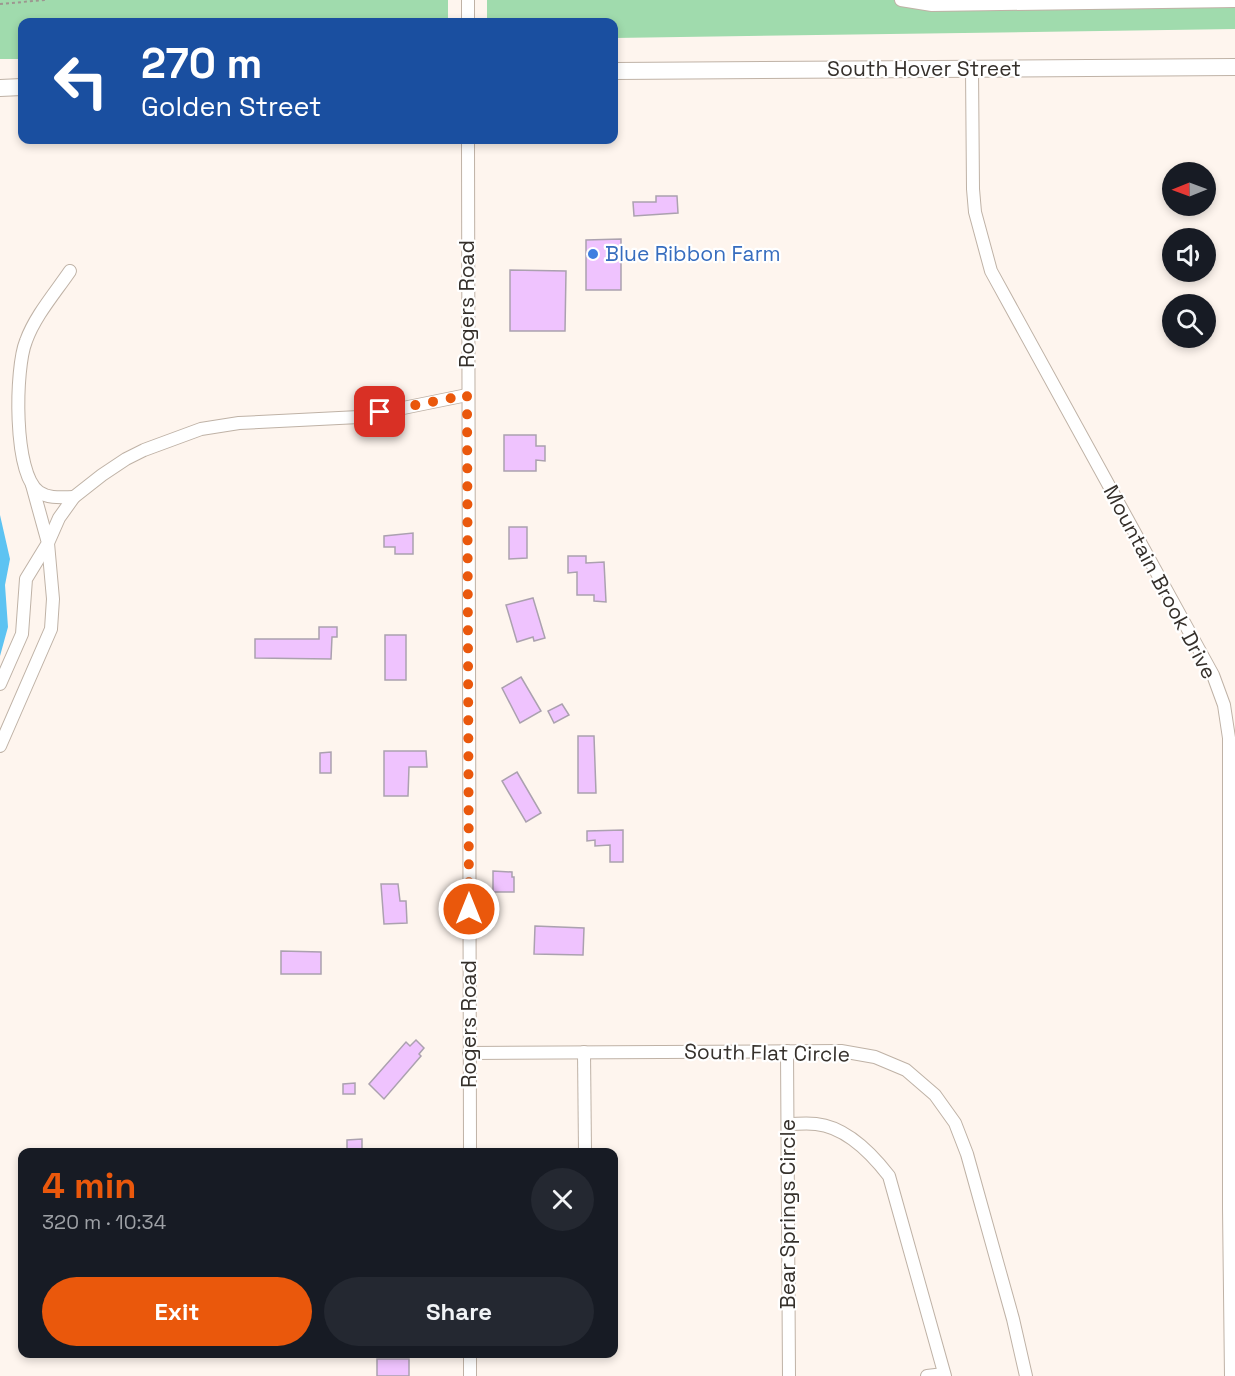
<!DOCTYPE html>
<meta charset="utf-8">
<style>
:root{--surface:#171b24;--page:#242831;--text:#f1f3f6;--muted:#9ea1a6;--accent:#ea580c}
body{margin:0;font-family:"Space Grotesk",sans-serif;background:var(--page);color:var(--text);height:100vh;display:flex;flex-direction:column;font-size:22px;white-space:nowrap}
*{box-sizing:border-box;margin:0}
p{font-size:20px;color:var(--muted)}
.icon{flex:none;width:33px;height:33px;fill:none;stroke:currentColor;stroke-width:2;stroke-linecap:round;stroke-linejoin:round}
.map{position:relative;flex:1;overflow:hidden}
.details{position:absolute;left:18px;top:1148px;width:600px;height:210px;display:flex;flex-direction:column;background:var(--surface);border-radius:12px;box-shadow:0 3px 9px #0003}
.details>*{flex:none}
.guide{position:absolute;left:18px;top:18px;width:600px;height:126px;border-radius:12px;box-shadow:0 3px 9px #0003;background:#1a4fa0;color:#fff;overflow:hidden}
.needle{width:39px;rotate:269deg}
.buttons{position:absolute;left:1162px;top:162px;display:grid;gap:12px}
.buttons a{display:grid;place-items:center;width:54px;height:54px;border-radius:50%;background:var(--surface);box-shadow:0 3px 9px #0003;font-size:30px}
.pin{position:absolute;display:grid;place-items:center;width:51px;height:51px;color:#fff;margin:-26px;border-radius:12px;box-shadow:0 3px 9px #0006}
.me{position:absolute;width:66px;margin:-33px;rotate:0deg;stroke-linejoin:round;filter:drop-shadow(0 0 4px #0008)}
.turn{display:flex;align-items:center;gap:21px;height:126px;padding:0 24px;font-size:27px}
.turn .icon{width:78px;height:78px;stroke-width:2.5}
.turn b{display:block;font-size:42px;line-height:51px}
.round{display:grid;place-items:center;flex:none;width:63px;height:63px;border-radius:32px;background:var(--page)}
.headline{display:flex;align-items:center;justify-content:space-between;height:102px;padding:0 24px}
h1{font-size:36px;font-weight:600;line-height:45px;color:var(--accent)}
.button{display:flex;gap:12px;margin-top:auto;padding:12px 24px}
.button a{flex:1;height:69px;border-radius:36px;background:var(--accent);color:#fff;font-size:24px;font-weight:600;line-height:69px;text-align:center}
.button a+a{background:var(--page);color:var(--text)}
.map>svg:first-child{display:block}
</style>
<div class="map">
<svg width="1235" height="1376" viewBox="0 0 1235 1376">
<rect width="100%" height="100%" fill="#fef5ee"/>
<g fill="#a0dbad">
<polygon points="0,0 448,0 448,22 22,22 22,59 0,59"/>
<polygon points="487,0 1235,0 1235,29 614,38 614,22 487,22"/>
</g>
<polygon fill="#5dc3f2" points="0,515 10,559 5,585 8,627 0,656"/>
<g fill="#efc3fe" stroke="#aba1af" stroke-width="1.5">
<polygon points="656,196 677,196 678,213 634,216 633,202 656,202"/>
<polygon points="621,239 621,290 586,290 586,240"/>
<polygon points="510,270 566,271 565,331 510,331"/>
<polygon points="504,435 536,435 536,446 545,446 545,461 536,460 536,471 504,471"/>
<polygon points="509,527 527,527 527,558 509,559"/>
<polygon points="413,533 413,554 395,554 395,547 384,547 384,536"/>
<polygon points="568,556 586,556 586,563 604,562 606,602 594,601 594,595 577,595 577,572 568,573"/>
<polygon points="533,598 545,638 534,641 533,637 517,642 506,605"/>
<polygon points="319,627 337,627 337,637 332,637 331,659 255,658 255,639 319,639"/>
<rect x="385" y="635" width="21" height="45"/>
<polygon points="521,677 541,711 520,723 502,688"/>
<polygon points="562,704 569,715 554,723 548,711"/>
<polygon points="578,736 594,736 596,793 578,793"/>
<polygon points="384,751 426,751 427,767 409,767 408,796 384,796"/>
<polygon points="331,752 331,773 320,773 320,753"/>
<polygon points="517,772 541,813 526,822 502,781"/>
<polygon points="623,830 623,862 610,862 610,845 595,846 595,840 587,841 587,831"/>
<polygon points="493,871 512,872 512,877 514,877 514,892 493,892"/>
<polygon points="381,884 398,884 400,901 406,901 407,923 384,924"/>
<polygon points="535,926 584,928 583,955 534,954"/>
<polygon points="281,951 321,952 321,974 281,974"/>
<polygon points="416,1040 424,1048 419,1054 421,1056 384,1099 369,1084 406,1042 410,1046"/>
<polygon points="355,1083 355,1094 343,1094 343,1084"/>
<polygon points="362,1139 362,1152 347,1152 347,1140"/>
<rect x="377" y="1359" width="32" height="17"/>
</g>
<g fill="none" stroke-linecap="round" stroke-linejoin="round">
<g stroke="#bfb2a6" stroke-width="14">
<g id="minor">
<polyline points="901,0 932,5 1235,1"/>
<polyline points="468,22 468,0"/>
<polyline points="972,69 973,189 975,212 991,271 1213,675 1224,705 1229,738 1229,1208 1231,1376"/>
<polyline points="468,140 470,1152"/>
<path d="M70,271C55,293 35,316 26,341C15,368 13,474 39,492C49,499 63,497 74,497"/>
<polyline points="0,684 22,634 26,579 48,543 32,485"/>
<polyline points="0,746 51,629 53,599 48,543 59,518 74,497 102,475 126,459 144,450 201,429 239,423 359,417 467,395"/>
<polyline points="787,1051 789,1376"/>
<polyline points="584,1052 585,1152"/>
<polyline points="469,1053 841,1051 875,1057 906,1070 935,1095 955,1123 967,1154 1013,1319 1026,1376"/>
<path d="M788,1124C797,1124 807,1123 816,1124C846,1127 872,1154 889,1176L945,1376"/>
<polyline points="470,1353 470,1376"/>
<polyline points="927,1376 944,1374"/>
</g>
</g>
<g stroke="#bfb2a6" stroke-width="18">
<g id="major">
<polyline points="614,71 1235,67"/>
<polyline points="0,88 22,87"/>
</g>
</g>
<polyline stroke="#9d9690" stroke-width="2" stroke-dasharray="3 3" stroke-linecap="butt" points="0,4 45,0"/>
<use href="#minor" stroke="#fff" stroke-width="12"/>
<use href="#major" stroke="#fff" stroke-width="16"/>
</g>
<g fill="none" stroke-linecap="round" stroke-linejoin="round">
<polyline stroke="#ea580c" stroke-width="10" stroke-dasharray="0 18" points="380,412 467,395 469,909"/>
</g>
<circle fill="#3f7fe0" stroke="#fff" stroke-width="2" cx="593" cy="254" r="6"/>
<g text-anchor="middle" stroke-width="4.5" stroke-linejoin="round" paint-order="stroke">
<g font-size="21" fill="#35302b" stroke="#fff">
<text x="924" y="76">South Hover Street</text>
<text transform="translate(467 304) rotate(-90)" y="7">Rogers Road</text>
<text transform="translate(1160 582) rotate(62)" y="7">Mountain Brook Drive</text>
<text transform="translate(469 1024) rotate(-90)" y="7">Rogers Road</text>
<text transform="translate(767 1053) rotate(1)" y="7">South Flat Circle</text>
<text transform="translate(788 1214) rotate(-90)" y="7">Bear Springs Circle</text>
</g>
<g font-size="21" fill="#366cbe" stroke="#fff" text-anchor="start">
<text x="605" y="261">Blue Ribbon Farm</text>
</g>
</g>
</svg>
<div class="buttons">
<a><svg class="needle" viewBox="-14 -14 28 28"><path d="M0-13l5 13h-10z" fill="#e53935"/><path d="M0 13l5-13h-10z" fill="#9ea1a6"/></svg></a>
<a><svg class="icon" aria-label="sound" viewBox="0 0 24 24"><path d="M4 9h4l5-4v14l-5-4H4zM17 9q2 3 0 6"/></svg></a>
<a><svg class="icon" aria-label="search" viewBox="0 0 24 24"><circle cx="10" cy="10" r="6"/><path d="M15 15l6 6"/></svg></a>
</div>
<div class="pin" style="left:380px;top:412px;background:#d93025"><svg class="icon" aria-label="arrive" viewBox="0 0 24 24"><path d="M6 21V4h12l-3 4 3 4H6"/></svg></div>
<svg class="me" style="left:469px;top:909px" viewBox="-20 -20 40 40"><circle r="17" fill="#ea580c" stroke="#fff" stroke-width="3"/><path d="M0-11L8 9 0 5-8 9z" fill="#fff"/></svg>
<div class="guide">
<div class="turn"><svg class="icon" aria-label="left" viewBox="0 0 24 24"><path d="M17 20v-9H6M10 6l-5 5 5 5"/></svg><div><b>270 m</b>Golden Street</div></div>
</div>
<section class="details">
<div class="headline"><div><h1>4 min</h1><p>320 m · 10:34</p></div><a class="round"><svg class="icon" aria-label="close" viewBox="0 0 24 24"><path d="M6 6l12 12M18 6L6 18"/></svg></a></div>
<div class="button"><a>Exit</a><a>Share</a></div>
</section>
</div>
